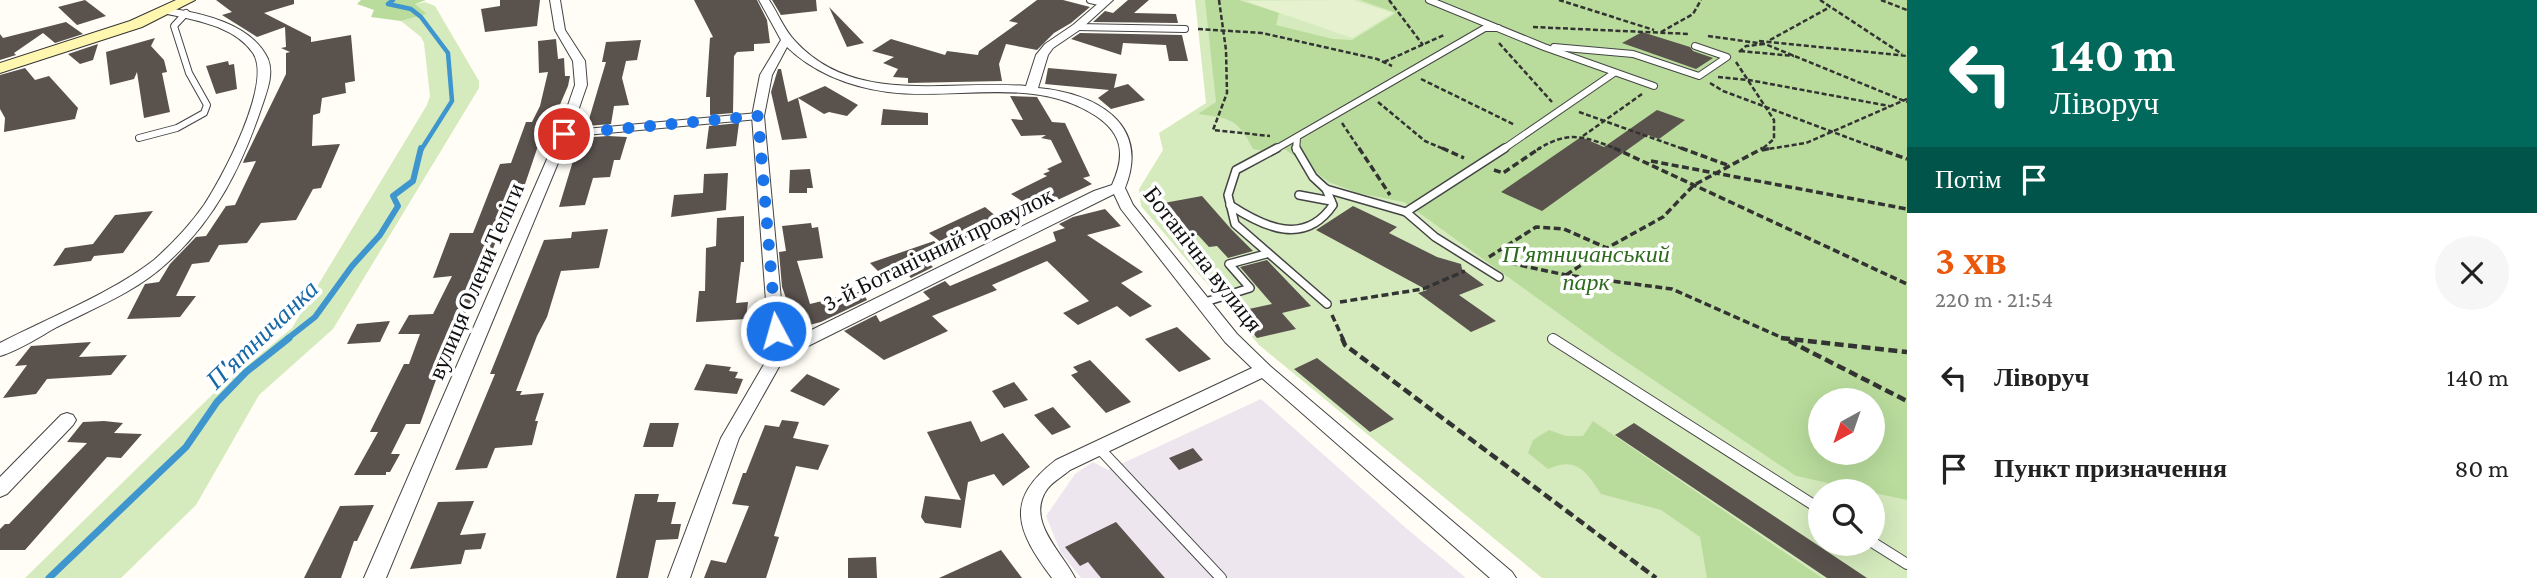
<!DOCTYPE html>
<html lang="uk">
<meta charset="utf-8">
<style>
:root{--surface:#fff;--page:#f6f6f6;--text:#222;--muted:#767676;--accent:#ea580c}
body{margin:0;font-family:"Crimson Pro",serif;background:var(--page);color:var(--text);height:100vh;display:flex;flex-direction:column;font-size:26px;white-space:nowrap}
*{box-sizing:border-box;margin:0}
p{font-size:23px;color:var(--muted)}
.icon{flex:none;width:38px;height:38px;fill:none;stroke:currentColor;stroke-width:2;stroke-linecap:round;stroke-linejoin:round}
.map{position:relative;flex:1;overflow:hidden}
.sheet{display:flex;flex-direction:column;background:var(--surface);width:630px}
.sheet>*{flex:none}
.hud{background:#00695c;color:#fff;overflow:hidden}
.needle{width:46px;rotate:220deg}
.buttons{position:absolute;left:1808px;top:388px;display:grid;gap:14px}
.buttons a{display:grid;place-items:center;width:77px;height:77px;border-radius:50%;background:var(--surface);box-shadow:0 7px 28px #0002;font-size:35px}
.pin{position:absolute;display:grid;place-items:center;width:60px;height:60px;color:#fff;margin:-30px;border:4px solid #fff;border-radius:50%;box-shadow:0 2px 7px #0007}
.me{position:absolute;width:77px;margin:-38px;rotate:354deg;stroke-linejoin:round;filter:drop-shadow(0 0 5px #0008)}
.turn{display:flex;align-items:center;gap:24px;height:147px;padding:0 28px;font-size:32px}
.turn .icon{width:91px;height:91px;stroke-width:2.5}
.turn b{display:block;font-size:49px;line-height:60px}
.then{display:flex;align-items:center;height:66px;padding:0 28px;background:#0003;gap:14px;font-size:26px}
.round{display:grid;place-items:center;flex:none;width:74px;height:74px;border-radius:37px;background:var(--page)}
.headline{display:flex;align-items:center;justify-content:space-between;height:119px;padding:0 28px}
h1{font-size:42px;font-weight:600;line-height:52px;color:var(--accent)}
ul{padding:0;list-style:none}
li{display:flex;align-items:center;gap:21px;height:91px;padding:0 28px}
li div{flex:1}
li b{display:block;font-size:26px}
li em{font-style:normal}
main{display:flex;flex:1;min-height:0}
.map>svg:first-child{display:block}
</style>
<main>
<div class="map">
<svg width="1907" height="578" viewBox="0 0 1907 578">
<rect width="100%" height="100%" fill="#fffdf5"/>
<polygon fill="#eee6ef" points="1261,399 1406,528 1466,578 1081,578 1061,553 1046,516 1075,474 1093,462 1108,470"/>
<g fill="#d5ebbd" fill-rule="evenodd">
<path d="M1195,0H1907V578H1542L1259,345L1141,206L1139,189L1163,150L1159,133L1206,103ZM1820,401H1872V453H1820ZM1820,492H1872V544H1820Z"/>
<polygon points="425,2 435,6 479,81 479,88 333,329 259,395 196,505 121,578 25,578 214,393 292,328 427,105 430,96 424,43 421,37 401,21 427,14 414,4"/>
</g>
<g fill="#b9dc9c" fill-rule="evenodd">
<polygon points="361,0 426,0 415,4 427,14 401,21 371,17 374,10 357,4"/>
<path d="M1205,0H1239L1279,13L1276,25L1333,39L1352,40L1396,13L1360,0H1907V500L1796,476L1612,352L1404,202L1358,193L1329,182L1278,144L1264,151L1253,149C1238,119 1230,118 1198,114L1216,102ZM1820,401H1872V453H1820Z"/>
<path d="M1593,421L1822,578H1707L1700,537L1661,510L1601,494C1586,471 1576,456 1548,469L1528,453L1533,440L1549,430L1566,436H1583Z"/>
</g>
<polygon fill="#e6f2cf" points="1353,0 1393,13 1352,38 1246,1"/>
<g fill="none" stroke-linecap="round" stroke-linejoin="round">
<polyline stroke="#3f96cf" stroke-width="4.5" points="393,0 388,4 411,9 421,17 448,53 452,101 421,150"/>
<polyline stroke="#3f96cf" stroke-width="6" points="287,339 315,317 352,266 380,235 398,206 393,196 413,181 421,148"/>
<polyline stroke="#3f96cf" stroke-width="7" points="49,578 186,447 217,402 246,372 289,338"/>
</g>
<g fill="#5a524d">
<polygon points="85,0 106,16 77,25 58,7"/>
<polygon points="216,0 294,0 294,4 264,13 311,37 311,42 351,35 355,81 345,83 346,93 322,98 320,113 313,115 312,146 340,144 321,188 313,189 296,220 261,223 247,243 219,245 209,262 192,264 176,296 196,296 180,317 127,319 145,284 159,282 170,264 196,237 206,236 226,206 235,205 256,161 243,163 244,160 286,74 286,53 290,52 281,48 286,47 285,27 257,37 222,15 232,12"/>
<polygon points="500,0 540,0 537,26 485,32 481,9 500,6"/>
<polygon points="694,0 757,0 767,20 770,43 754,44 754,51 737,52 734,56 733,113 710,115 710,97 706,97 710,38 713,37"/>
<polygon points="772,0 816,0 817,11 781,15"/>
<polygon points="1037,0 1063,0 1090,7 1071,23 1054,33 1037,50 1006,44 999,64 1002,81 908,83 908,78 893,77 898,69 883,63 894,57 872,51 891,39 945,55 947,51 978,55 979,51 1018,23 1009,21"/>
<polygon points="1128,0 1149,0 1134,13 1176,14 1178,23 1093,22 1105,11 1113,13"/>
<polygon points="829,7 864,43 847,47"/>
<polygon points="66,22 83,34 55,43 43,33 14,53 16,55 0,60 0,34 3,38"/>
<polygon points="1642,32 1690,47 1693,51 1713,58 1696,69 1622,43"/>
<polygon points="1080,33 1182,35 1188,61 1169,61 1166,45 1123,43 1121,55 1071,39"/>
<polygon points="155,38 151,46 164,60 167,72 162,73 170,112 144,118 137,72 134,79 110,85 106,52"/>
<polygon points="556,39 558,59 564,58 565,76 570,76 568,86 546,137 541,137 522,193 515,194 478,286 456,333 453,333 420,424 406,424 391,454 400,454 390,472 386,472 386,475 354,475 378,432 370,432 404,364 409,364 420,334 398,334 409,315 433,314 452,276 433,278 450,233 473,233 500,164 511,163 526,122 532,122 540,106 548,72 539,73 538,41"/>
<polygon points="641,40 637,60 626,61 622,78 629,105 614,106 611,124 587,126 606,62 602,62 606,42"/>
<polygon points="98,44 93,60 80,64 68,54"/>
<polygon points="228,61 229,65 234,64 237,89 216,94 206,66"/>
<polygon points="25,68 35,80 49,76 78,108 75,119 4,132 5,118 0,109 0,75"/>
<polygon points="1048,68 1117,74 1114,88 1128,84 1145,100 1111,109 1098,98 1109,90 1045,84"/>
<polygon points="778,69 781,69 788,102 825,86 858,105 847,116 829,112 824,114 798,98 807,138 782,140 771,92"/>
<polygon points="1010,96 1037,97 1052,122 1065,123 1090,176 1083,178 1092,184 1036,210 1011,194 1047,176 1043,174 1050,171 1047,169 1062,162 1051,140 1041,138 1046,135 1021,136 1011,119 1023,120"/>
<polygon points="883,109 928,113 928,125 881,125"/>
<polygon points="1657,110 1685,120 1659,139 1648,135 1542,211 1501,192 1581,137 1604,147"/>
<polygon points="739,123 736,146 706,149 709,126"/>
<polygon points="608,136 627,137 620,160 614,160 610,177 593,178 585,205 559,207 580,138"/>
<polygon points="810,169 813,188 807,188 807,193 789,193 790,170"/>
<polygon points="728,173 726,210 671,217 674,195 703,193 704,174"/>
<polygon points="1202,196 1231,229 1253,251 1228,258 1217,246 1209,247 1198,235 1184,237 1167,217 1174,215 1164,203"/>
<polygon points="1353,206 1397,227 1389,233 1437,257 1461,264 1462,269 1484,285 1459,295 1496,321 1471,332 1418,293 1427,290 1316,230"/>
<polygon points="985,207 1004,223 946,246 929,233"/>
<polygon points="1105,209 1121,226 1087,235 1143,272 1121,283 1152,306 1130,317 1117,306 1078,325 1063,313 1089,301 1047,261 992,285 997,290 932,316 948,331 884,360 844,331 876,315 880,322 930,299 923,292 945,281 950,286 1056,241 1053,232 1065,228 1059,224 1073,217"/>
<polygon points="153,211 123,253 94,256 91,261 53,266 65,248 93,244 115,215"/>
<polygon points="744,216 744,262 741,262 736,303 748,302 746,319 696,322 699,291 705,291 706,248 716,246 717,218"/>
<polygon points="811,223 812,228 818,227 823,258 797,261 810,304 862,291 867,300 821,322 797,328 782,287 779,252 786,251 782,226"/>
<polygon points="608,229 599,268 561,271 547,317 537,336 516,391 522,391 520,395 544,393 535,421 538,421 532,445 495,448 487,468 455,470 495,374 490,374 544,240 571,238 572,232"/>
<polygon points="934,241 947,255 927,262 933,267 911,278 907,274 900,277 894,271 883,276 870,263"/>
<polygon points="1267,260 1311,306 1282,313 1296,329 1257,338 1235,312 1272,304 1240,267"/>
<polygon points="390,321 380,342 347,344 357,324"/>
<polygon points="1177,327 1211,359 1179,372 1145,339"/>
<polygon points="91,342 79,357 127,355 111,375 47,379 36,394 3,398 27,365 15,366 31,346"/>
<polygon points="1317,358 1394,419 1370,432 1294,369"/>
<polygon points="1090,360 1131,402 1106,413 1071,375 1078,372 1073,367"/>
<polygon points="706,364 731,367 729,371 738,372 735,378 743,379 737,394 694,390"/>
<polygon points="807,374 840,389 824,406 790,391"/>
<polygon points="1014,382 1028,400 1004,408 992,391"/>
<polygon points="1053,407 1071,427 1052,435 1034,415"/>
<polygon points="782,420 799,422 793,438 829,445 818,470 796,466 774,536 779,537 766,578 704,578 711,560 726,563 749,506 732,504 743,473 746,473 765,425 779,427"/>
<polygon points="104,421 123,423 114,433 142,434 121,458 107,457 25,550 0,550 0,529 5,524 9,524 87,443 67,442 83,422"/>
<polygon points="971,421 981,442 1003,433 1030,467 1003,486 994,474 968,482 961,528 925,523 921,517 925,496 961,500 927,432"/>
<polygon points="650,423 679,423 673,447 643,447"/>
<polygon points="1634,423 1867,578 1827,578 1615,435"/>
<polygon points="1193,448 1203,460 1179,470 1169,458"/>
<polygon points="635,494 659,494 657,502 676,502 671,524 681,524 678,539 656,540 648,578 616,578"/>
<polygon points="474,501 460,535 486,533 481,549 465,550 461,564 410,569 438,502"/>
<polygon points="374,505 357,541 354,541 341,578 304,578 340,506"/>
<polygon points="1116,522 1165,578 1101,578 1088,562 1080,566 1065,547"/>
<polygon points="1001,550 1022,578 939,578"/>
<polygon points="876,557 877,578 848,578 848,558"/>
</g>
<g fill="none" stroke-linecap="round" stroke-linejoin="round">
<g stroke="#444" stroke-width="8">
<g id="lane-far2">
<polyline points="1090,0 1104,3"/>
<polyline points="1429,0 1544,47 1654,86"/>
<polyline points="1077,27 1185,29"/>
<polyline points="1554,47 1633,54 1699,76 1727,57 1695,46"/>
<polyline points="564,134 758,116"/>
<polyline points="139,138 177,128 204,113 207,105 189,73 174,26 186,13"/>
<polyline points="1274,150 1485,28 1498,28"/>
<polyline points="1296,150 1297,138"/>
<polyline points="1502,150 1614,73"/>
</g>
</g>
<g stroke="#444" stroke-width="10">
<g id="lane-far1">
<polyline points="1277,148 1236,170 1228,195 1235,224 1327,304"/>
<polyline points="1296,148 1313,177 1326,189 1406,212 1435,237 1499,277"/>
<polyline points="1299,195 1331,201"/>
<path d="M1230,205C1265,228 1305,246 1333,205L1326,189"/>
<polyline points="1406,212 1505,148"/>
<polyline points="1202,303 1250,288 1229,264 1266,254"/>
</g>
</g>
<g stroke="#444" stroke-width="12">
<g id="lane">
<polyline points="1553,339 1820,509"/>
<polyline points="1099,448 1221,578"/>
<polyline points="1872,542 1907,564"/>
</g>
</g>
<g stroke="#444" stroke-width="2">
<g id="street">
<polygon points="550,0 560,0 565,30 585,61 587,85 570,134 386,578 364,578 558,134 575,85 573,61 555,30"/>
<path d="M759,0H769C778,13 784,30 795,41C855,107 949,79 1026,86L1036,55L1045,44L1073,25L1102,0H1113L1081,29L1053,48L1048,55L1038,88C1095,93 1151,123 1125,188L1133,205L1237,334L1270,366L1512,572L1516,578H1490L1262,378L1070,470C1063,476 1054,481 1048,488C1024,520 1062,552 1075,578H1052C1016,530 1004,500 1056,460L1252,368L1225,342L1121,209L1114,194L784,358L739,438L690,578H668L721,438L770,354L752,116L760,75L781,40ZM787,47C814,73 851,87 888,92C956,101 1035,75 1096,116C1124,135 1125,156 1112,185L1094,191L785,343L764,116L772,75Z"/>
<path d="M167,8C202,13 252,24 268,59C274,74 267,91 262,106C242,166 215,220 167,263C136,292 94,308 57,327C39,337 20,350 0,356V343C48,318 112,293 154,260C172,244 190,225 204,205C222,178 273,83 253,53C234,25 193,20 163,13L162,11Z"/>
<polygon points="67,413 73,415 76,420 73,425 7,494 0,497 0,477 61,415"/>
</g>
</g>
<g stroke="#333" stroke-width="2">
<polygon id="secondary" points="176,0 195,0 142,27 0,73 0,63 130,21"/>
</g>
<g stroke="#333" stroke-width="2.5" stroke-dasharray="5 2.5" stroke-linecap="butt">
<polyline points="1219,0 1226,50 1227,93 1213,130 1270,136"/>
<polyline points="1389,0 1423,45"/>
<polyline points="1559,0 1654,30"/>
<polyline points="1820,0 1902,54"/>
<polyline points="1881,0 1907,10"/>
<polyline points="1533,27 1690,34"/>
<polyline points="1198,29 1262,33 1377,59 1392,66"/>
<polyline points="1661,32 1693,14 1701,0"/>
<polyline points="1708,36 1765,44 1907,102"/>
<polyline points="1770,40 1830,7"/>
<polyline points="1759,41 1907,56"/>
<polyline points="1499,43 1552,102"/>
<polyline points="1740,51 1794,56"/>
<polyline points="1739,52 1746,46 1765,44"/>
<polyline points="1384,62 1444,35"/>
<polyline points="1736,62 1774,120 1774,139 1761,150"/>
<polyline points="1718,77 1749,80 1889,106"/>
<polyline points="1421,79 1515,125"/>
<polyline points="1710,83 1723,91 1881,150"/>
<polyline points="1378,102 1425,141 1446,150"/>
<polyline points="1579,112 1686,150"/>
<polyline points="1342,123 1360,150"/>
<polyline points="1583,136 1642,94"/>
<path d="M1537,150C1569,129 1586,137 1619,150"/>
<polyline points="1762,150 1806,143 1907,99"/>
</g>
<g stroke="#333" stroke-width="3.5" stroke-dasharray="7 3.5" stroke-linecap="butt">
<polyline points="1359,148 1390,195"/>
<polyline points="1442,148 1464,158"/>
<polyline points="1614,148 1907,284"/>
<polyline points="1681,148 1730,166"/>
<polyline points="1876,148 1907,159"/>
<polyline points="1762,150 1772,148"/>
<polyline points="1651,161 1907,209"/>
<polyline points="1494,170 1503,173 1540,148"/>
<polyline points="1489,257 1536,227 1564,229 1607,248 1663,217 1694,185 1763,148"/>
<polyline points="1500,261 1566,275 1672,289 1785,339"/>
<polyline points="1566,275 1607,248"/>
<polyline points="1340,302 1423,289 1465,271"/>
<polyline points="1332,315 1343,339"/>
</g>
<g stroke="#333" stroke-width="4.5" stroke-dasharray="9 4.5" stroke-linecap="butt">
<polyline points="1342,338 1345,345 1656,578"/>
<polyline points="1781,338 1907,352"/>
<polyline points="1789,341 1907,401"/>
</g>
<use href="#lane-far2" stroke="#fff" stroke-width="6"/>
<use href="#lane-far1" stroke="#fff" stroke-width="7"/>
<use href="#lane" stroke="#fff" stroke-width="10"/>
<use href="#street" fill="#fff" fill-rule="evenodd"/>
<use href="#secondary" fill="#fff6b0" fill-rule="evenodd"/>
</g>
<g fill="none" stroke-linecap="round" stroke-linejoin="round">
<polyline stroke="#1a73e8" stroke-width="12" stroke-dasharray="0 21.6" points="564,134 758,116 776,331"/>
</g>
<g text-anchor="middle" stroke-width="7" stroke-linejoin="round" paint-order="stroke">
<g font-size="24" fill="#111" stroke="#fff">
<text transform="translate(938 249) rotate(-26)" y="8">3-й Ботанічний провулок</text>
<text transform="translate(1203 259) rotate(52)" y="8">Ботанічна вулиця</text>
<text transform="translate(476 281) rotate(-67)" y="8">вулиця Олени Теліги</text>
</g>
<g font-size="24" font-style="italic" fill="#2f6b1f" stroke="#fff">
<text x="1586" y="262">П'ятничанський<tspan x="1586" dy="28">парк</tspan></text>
</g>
<g font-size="26" font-style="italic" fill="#1768a6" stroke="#fff">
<text transform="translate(262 334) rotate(-44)" y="9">П'ятничанка</text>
</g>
</g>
</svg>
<div class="buttons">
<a><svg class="needle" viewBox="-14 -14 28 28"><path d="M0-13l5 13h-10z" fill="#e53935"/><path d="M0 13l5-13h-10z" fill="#767676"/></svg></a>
<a><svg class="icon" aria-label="search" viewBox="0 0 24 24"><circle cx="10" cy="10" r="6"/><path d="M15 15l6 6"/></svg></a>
</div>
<div class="pin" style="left:564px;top:134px;background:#d93025"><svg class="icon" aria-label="arrive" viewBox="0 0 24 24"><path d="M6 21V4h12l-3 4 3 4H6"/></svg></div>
<svg class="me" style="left:776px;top:331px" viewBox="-20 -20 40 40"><circle r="17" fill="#1a73e8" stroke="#fff" stroke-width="3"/><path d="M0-11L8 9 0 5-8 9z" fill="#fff"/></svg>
</div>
<section class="sheet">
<div class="hud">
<div class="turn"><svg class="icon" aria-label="left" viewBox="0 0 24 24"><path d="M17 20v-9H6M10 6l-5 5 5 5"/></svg><div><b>140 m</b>Ліворуч</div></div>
<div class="then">Потім<svg class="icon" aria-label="arrive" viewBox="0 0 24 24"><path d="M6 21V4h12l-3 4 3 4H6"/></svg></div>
</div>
<div class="headline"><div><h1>3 хв</h1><p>220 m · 21:54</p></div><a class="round"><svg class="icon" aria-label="close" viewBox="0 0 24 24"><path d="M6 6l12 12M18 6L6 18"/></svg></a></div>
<ul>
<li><svg class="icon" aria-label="left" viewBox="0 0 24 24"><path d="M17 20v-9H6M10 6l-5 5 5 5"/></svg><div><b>Ліворуч</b></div><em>140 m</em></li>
<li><svg class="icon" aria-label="arrive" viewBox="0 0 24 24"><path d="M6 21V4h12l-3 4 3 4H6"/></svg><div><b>Пункт призначення</b></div><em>80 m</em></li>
</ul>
</section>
</main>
